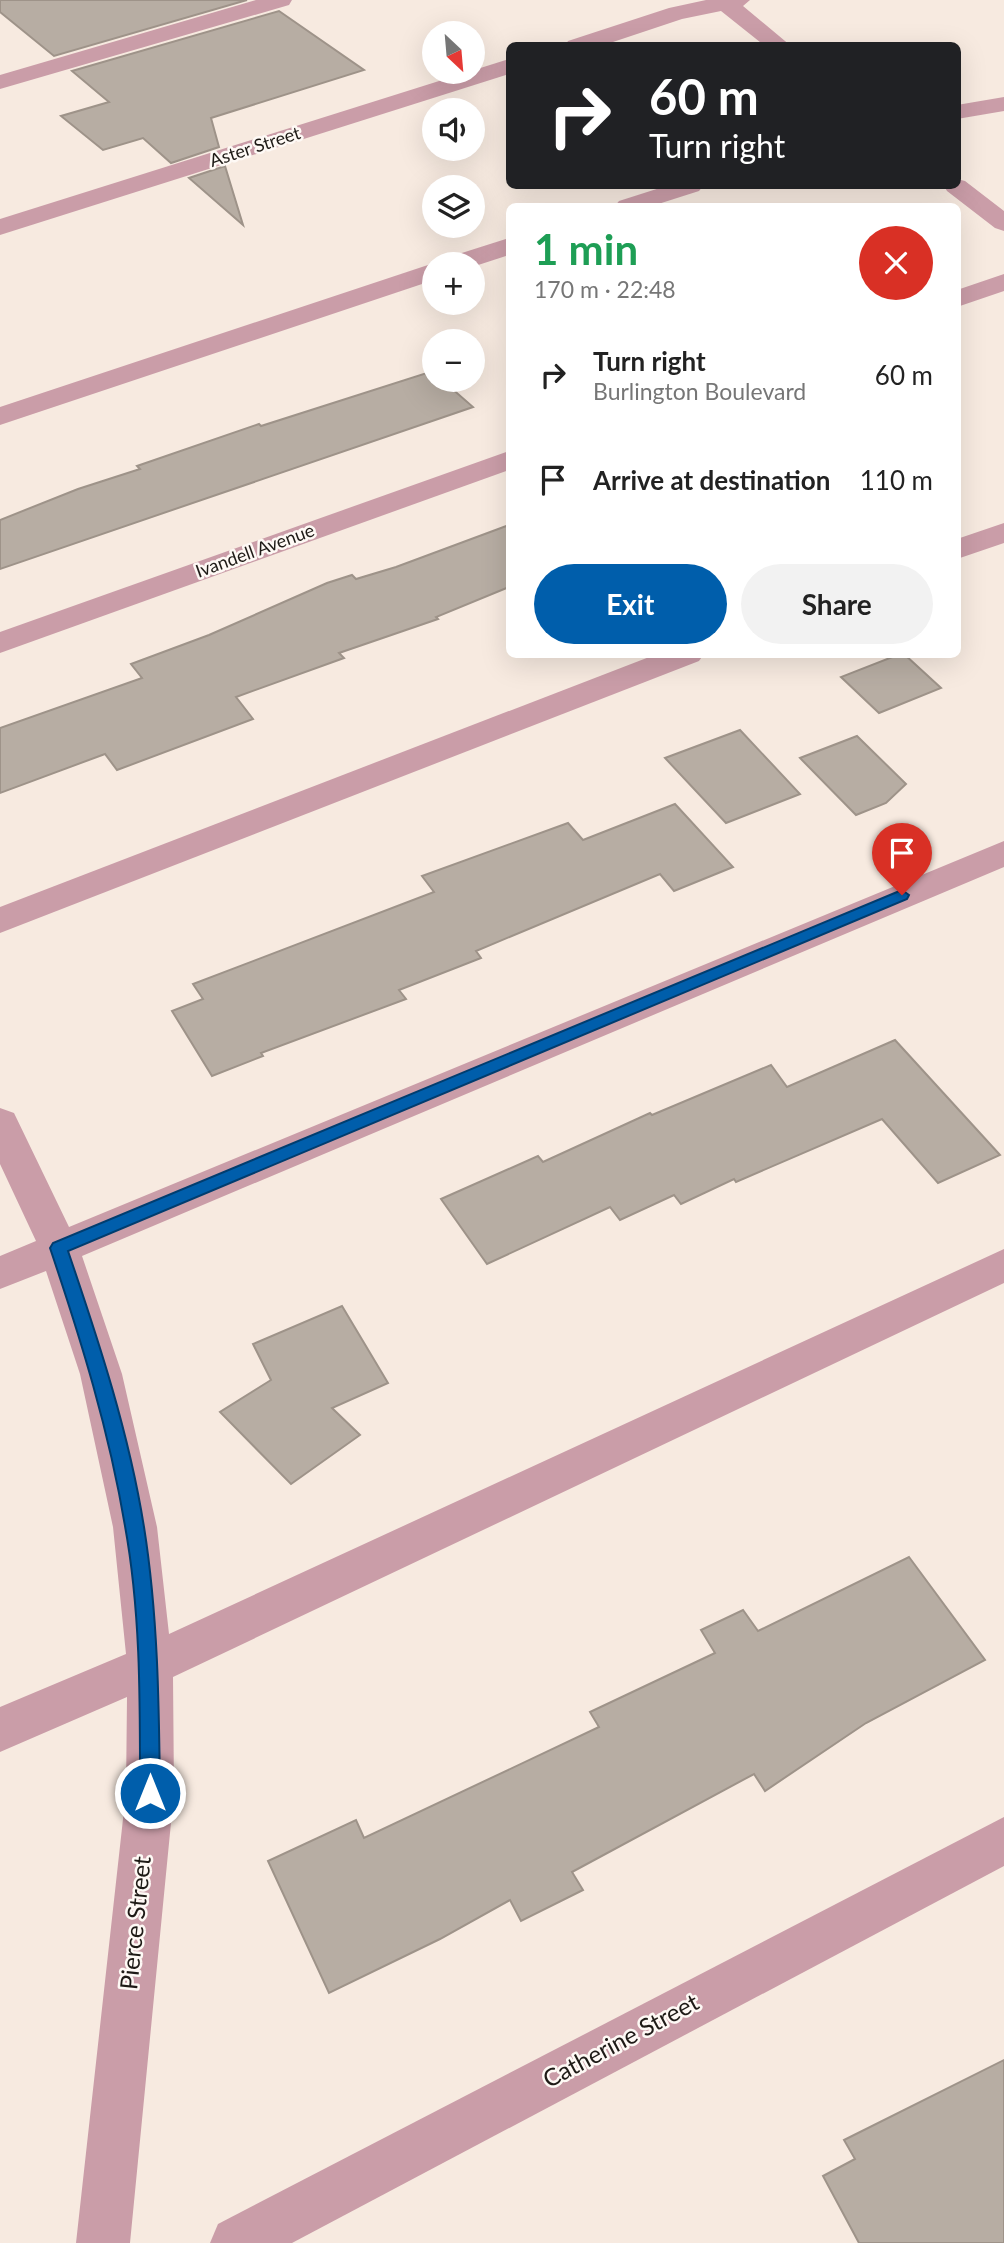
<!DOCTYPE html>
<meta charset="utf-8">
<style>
:root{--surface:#fff;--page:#f2f2f2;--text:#222;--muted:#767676;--accent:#005eab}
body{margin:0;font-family:Lato,sans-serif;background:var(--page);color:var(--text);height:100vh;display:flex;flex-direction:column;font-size:26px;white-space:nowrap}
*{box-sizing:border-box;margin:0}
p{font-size:23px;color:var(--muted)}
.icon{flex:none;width:38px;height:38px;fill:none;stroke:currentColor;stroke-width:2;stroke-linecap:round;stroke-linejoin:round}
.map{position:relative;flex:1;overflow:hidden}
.drawer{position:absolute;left:506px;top:203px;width:455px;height:455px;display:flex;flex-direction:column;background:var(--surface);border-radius:10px;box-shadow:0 7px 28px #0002}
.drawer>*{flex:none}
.guide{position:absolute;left:506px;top:42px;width:455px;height:147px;border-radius:10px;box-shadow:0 7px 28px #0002;background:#202124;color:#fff;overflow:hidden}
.needle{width:46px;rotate:154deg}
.fabs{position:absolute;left:422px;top:21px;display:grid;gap:14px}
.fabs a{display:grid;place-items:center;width:63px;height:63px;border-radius:50%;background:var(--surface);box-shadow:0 7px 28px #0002;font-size:35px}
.pin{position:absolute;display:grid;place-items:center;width:60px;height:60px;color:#fff;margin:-72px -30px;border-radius:50% 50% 50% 0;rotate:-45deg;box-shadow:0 0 7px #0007}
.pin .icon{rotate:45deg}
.me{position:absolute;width:77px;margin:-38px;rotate:0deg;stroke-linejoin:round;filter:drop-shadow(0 0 5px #0008)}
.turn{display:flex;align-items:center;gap:24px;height:147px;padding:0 28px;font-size:32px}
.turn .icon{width:91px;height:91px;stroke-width:2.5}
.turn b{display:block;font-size:49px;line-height:60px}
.round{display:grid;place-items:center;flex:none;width:74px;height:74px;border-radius:37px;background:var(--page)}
.overview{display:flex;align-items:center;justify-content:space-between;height:119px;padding:0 28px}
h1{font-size:42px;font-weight:700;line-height:52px;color:#1e9e55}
.action{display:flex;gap:14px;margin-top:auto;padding:14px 28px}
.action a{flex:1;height:80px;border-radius:42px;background:var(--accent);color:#fff;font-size:28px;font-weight:700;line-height:80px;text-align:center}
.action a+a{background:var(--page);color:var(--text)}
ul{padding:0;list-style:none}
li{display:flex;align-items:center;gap:21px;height:105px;padding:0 28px}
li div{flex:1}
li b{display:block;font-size:26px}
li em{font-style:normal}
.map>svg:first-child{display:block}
</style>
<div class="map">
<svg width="1004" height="2243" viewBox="0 0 1004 2243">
<rect width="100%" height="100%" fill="#f7eae0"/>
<g fill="#b7ada3" stroke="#9e9389" stroke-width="2">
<polygon points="0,0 247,0 54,56 0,12"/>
<polygon points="279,11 364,70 211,118 219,147 171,163 143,138 103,150 61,116 109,102 72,71"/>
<polygon points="225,166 243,225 189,178"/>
<polygon points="433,371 434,380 442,380 473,407 0,569 0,520 78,489 140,469 137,466 259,424 261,426"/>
<polygon points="509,525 509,587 436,617 438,619 339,653 344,658 236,697 253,719 117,770 105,754 0,793 0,728 142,678 131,664 209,635 327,583 352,575 356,579 396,567"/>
<polygon points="900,654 904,654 941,688 879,713 841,677"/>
<polygon points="740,730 800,794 726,823 665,758"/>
<polygon points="857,736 906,784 886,803 856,815 800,758"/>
<polygon points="675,804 733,867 674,891 660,874 476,951 481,958 399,990 406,999 261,1053 263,1056 212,1076 172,1011 203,999 193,984 434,892 422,876 568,823 583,840"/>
<polygon points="895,1040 1000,1155 938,1183 882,1119 736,1182 734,1179 681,1204 674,1195 620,1220 610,1207 487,1264 441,1199 538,1156 543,1162 650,1113 652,1115 771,1065 787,1087"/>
<polygon points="342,1306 388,1383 332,1408 360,1435 291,1484 220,1412 271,1380 253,1344"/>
<polygon points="909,1557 985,1660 866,1723 765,1791 754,1774 572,1872 583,1890 521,1921 510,1900 440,1939 329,1993 268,1861 356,1820 364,1838 599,1727 590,1712 715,1653 701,1630 743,1610 758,1631"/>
<polygon points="1004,2060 1004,2243 859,2243 823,2176 855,2159 844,2140"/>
</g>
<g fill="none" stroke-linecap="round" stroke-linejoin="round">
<g fill="#ca9da8" fill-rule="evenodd">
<polygon points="256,0 292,0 289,5 0,89 0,75"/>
<polygon points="706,0 750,0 743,6 791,46 765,46 721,11 682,19 601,46 565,46 568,41 669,8"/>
<polygon points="509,59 509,74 0,235 0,219"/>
<polygon points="1004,97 1004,111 957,119 957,105"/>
<polygon points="957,179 965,181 1004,211 1004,231 995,228 947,191 944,186 957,186"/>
<polygon points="666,186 703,186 699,191 652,206 615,206 619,201"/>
<polygon points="509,238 509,255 472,267 472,264 442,264 446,258"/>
<polygon points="434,263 439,264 434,264 434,280 0,425 0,407"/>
<polygon points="1004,274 1004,291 957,307 957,290"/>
<polygon points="509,451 509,470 0,653 0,632"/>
<polygon points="1004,523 1004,543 957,559 957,539"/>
<polygon points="657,654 704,654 699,661 0,933 0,907"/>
<polygon points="1004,841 1004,867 82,1256 122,1374 157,1527 169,1634 1004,1249 1004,1283 173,1677 174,1792 130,2243 76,2243 126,1792 127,1697 0,1752 0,1707 126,1654 113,1527 80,1374 46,1271 0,1289 0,1256 36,1241 0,1164 0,1108 14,1113 69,1227"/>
<polygon points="1004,1817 1004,1866 292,2243 210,2243 218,2224"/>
</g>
</g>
<path fill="#005eab" stroke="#003d6f" stroke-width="2" d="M902,890L909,895L907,899L68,1251C99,1342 129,1433 144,1527C158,1615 159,1704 160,1793L157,1799L150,1802L143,1799L140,1793C140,1704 141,1614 125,1526C109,1430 81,1340 50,1248L53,1243Z"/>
<g text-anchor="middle" stroke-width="5" stroke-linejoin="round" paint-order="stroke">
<g font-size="18" fill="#1e1a16" stroke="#fef9f5">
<text transform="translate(255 147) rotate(-18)" y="6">Aster Street</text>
<text transform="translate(255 551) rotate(-20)" y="6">Ivandell Avenue</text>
</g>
<g font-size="24" fill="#1e1a16" stroke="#fef9f5">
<text transform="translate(136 1923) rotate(-84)" y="8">Pierce Street</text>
<text transform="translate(621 2041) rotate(-28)" y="8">Catherine Street</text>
</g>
</g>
</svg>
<div class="fabs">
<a><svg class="needle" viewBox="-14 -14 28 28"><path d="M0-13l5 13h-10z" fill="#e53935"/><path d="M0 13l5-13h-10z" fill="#767676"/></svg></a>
<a><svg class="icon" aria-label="sound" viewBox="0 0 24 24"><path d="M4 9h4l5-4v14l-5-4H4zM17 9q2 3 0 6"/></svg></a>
<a><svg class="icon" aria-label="layers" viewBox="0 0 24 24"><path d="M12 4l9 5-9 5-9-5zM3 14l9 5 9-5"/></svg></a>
<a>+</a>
<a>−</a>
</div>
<div class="pin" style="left:902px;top:895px;background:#d93025"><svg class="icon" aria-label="arrive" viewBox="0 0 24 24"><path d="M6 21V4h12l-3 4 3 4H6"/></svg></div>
<svg class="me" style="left:150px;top:1793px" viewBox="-20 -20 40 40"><circle r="17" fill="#005eab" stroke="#fff" stroke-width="3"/><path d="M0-11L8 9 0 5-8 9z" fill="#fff"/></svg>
<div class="guide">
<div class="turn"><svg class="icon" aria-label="right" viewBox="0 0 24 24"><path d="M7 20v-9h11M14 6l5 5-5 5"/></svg><div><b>60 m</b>Turn right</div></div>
</div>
<section class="drawer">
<div class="overview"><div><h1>1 min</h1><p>170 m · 22:48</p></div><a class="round" style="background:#d93025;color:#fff"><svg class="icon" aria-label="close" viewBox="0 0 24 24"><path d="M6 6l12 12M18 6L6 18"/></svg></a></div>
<ul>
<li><svg class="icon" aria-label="right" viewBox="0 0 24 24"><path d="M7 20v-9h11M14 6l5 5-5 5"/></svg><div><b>Turn right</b><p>Burlington Boulevard</p></div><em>60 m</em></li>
<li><svg class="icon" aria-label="arrive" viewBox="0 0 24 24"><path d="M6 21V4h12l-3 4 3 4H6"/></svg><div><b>Arrive at destination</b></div><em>110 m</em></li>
</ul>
<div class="action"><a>Exit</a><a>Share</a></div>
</section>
</div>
